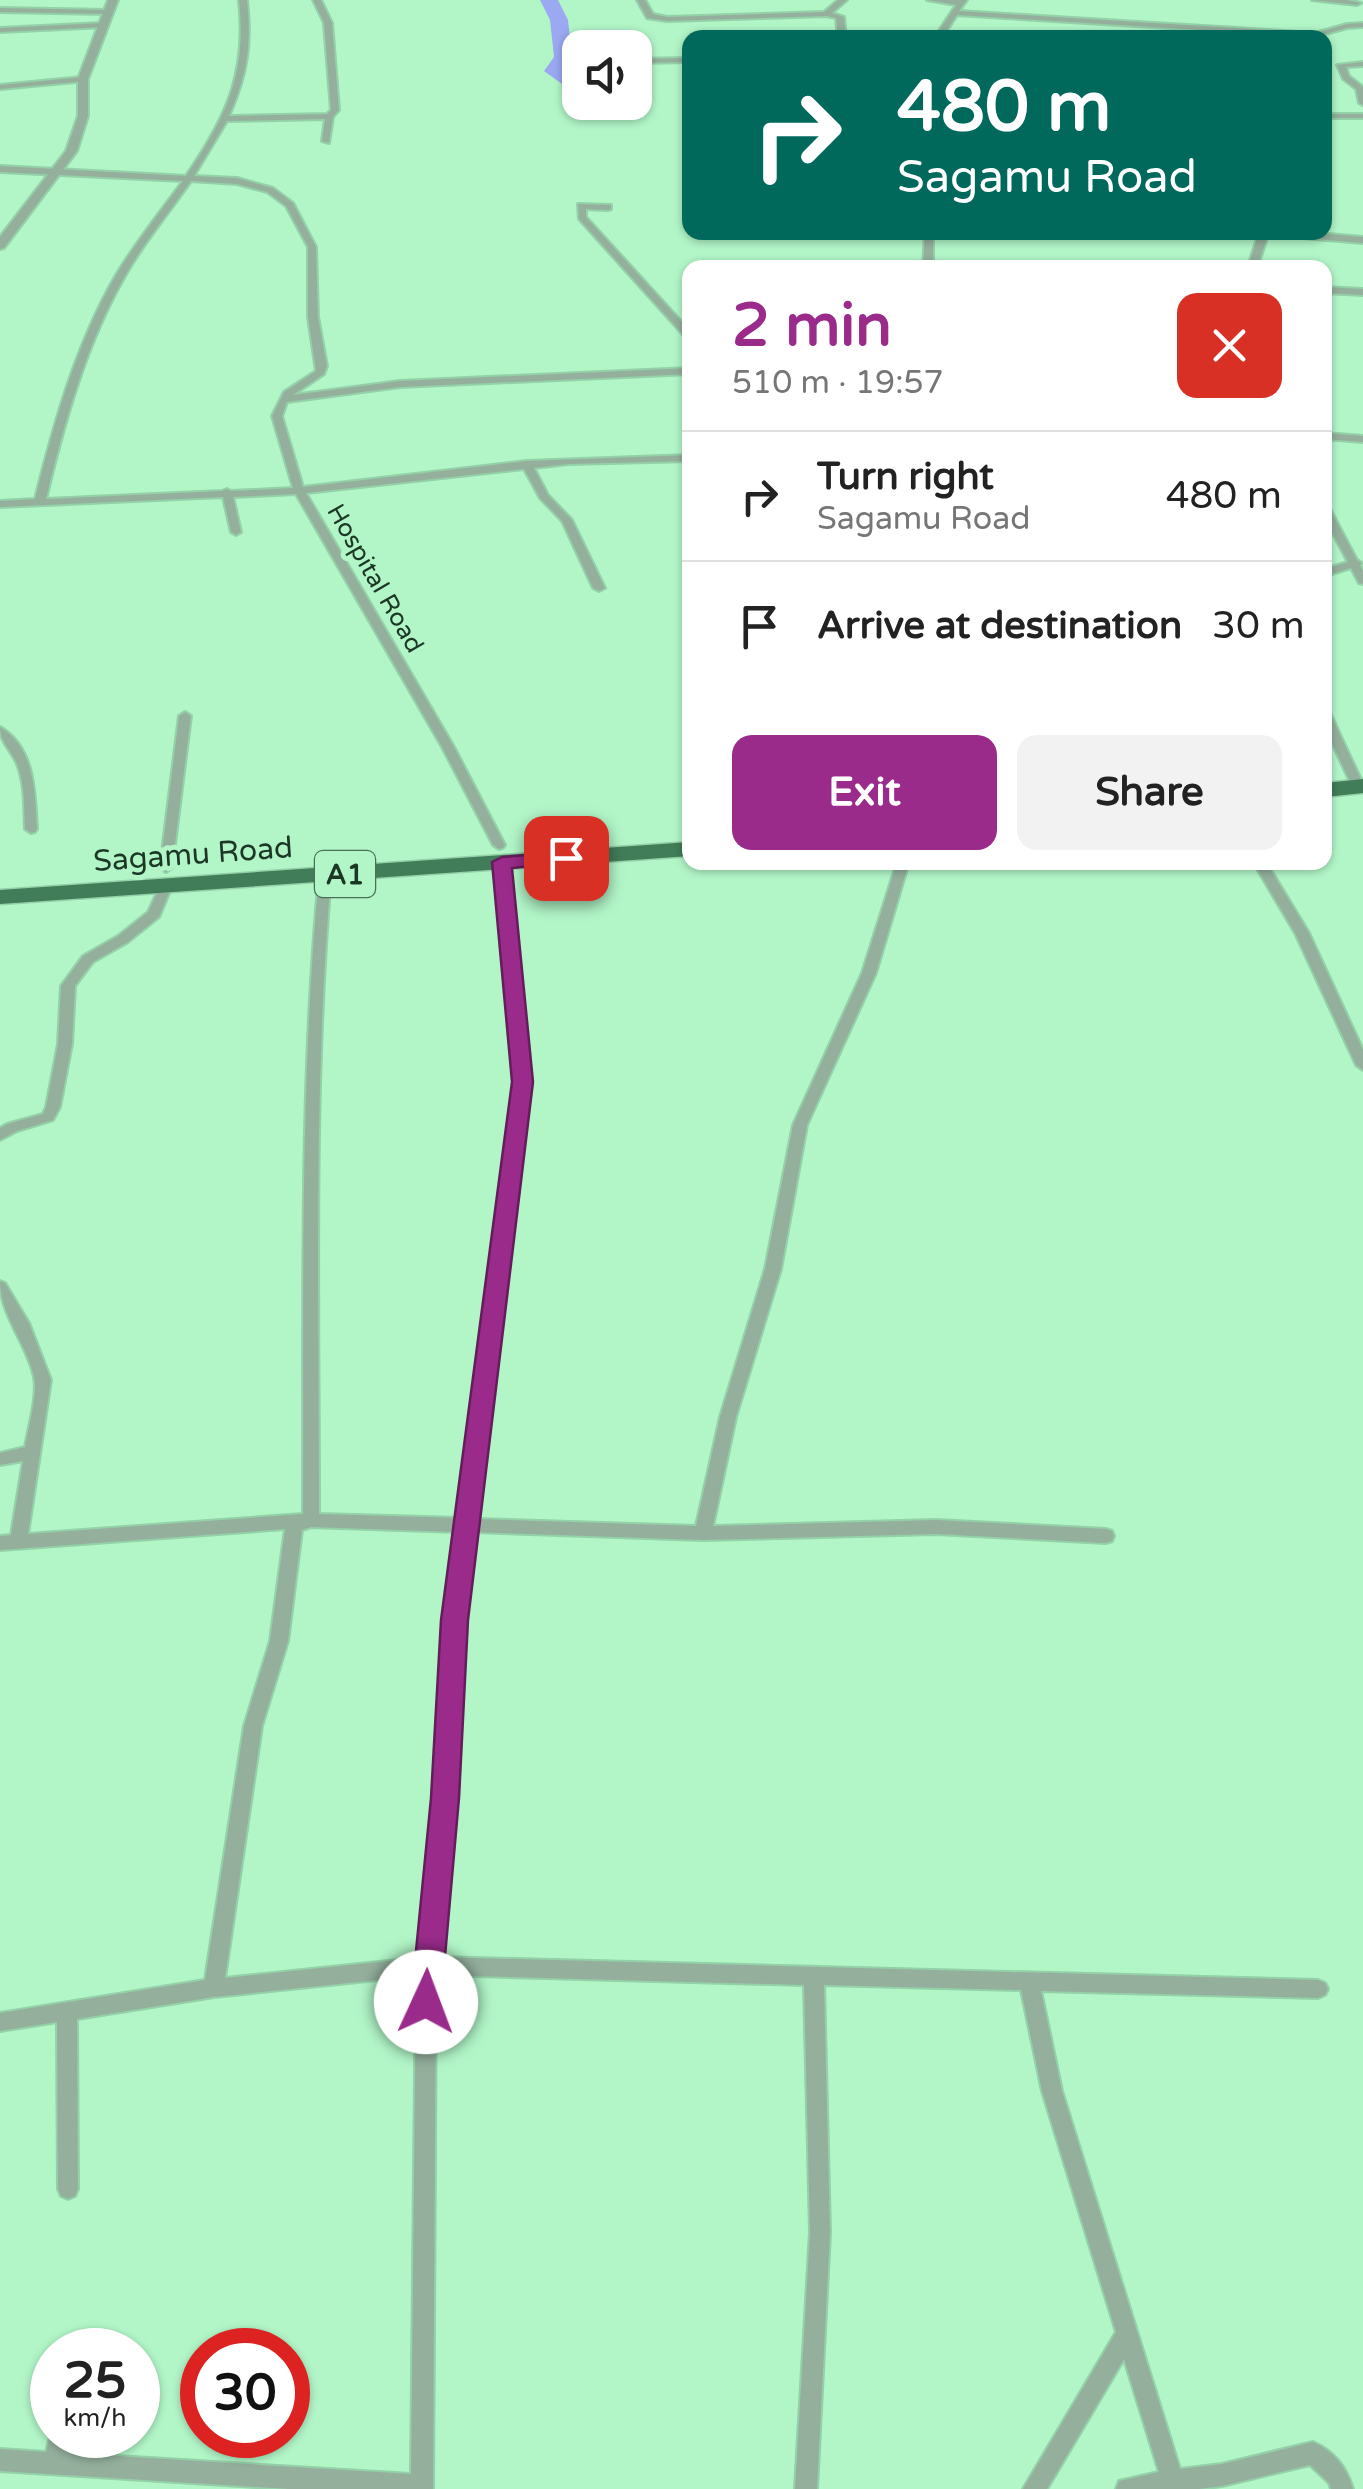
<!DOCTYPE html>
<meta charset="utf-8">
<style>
:root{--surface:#fff;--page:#f2f2f2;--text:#222;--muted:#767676;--line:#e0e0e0;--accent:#9a2b8a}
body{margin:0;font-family:"Varela Round",sans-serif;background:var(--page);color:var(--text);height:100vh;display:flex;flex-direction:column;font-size:38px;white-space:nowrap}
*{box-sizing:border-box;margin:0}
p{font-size:32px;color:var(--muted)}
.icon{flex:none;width:55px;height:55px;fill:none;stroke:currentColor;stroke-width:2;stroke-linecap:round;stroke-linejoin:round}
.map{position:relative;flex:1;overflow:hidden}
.panel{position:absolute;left:682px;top:260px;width:650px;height:610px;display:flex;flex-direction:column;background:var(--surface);border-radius:20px;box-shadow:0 2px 8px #0004}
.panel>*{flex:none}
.guide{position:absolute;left:682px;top:30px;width:650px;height:210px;border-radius:20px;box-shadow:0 2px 8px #0004;background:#00695c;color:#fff;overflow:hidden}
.buttons{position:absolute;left:562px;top:30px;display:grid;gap:20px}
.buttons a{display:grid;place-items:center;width:90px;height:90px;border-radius:20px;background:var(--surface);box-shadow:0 2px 8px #0004;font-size:50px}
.speed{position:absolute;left:30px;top:2328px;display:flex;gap:20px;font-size:50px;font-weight:700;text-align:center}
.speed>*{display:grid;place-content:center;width:130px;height:130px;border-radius:50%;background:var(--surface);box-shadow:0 2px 8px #0004;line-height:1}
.speed small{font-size:25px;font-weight:400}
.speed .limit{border:15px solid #d22;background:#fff;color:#111}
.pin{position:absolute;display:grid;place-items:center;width:85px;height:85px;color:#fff;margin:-42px;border-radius:20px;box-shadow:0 5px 15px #0006}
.me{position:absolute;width:110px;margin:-55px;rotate:2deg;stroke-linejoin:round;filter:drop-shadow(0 0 8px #0008)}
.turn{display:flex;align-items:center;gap:35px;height:210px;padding:0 50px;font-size:45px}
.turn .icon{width:130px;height:130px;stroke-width:2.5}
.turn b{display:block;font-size:70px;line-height:85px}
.round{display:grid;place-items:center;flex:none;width:105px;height:105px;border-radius:20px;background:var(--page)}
.headline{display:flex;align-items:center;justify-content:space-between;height:170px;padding:0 50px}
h1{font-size:60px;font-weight:700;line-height:75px;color:var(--accent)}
.cta{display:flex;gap:20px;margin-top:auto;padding:20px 50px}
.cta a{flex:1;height:115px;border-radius:20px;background:var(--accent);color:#fff;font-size:40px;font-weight:700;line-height:115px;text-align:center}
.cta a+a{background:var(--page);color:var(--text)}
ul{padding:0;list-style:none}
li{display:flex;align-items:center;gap:30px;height:130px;padding:0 50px;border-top:2px solid var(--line)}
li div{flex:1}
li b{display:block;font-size:38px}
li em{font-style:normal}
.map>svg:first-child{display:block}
</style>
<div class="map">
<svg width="1363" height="2489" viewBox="0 0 1363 2489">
<rect width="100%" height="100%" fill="#b2f6c8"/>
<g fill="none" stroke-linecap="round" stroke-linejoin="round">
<g fill="#9aa9f2" fill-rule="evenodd">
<polygon points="540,0 558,0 568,20 572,57 563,70 580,82 580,97 544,71 554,57 550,20"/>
<polygon points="589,102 613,102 631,115 628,119 614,119"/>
</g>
<g stroke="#94d0a8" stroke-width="4">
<g id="minor">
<path d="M239,0H247C252,45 247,75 229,116L327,114L331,110L324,23L313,0H321L332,23L339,110L333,117L329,143L322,141L325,119L227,121L194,176L237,178L273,188L293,203L316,247L318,317L327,366L324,374L293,395L400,381L690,368V374L400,387L287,402L282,416L303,487L527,461L690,455V461L568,464L534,468L548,495L572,520L605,588L599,591L593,588L562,521L540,498L524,469L306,493L454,747L505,845L503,848L499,849L493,845L442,747L296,494L233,497L241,532L236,535L231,532L223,497L0,507V501L35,499C54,423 76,344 116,275C136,242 160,212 183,181L0,172V166L186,176C227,116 247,73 239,0ZM191,181L237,184L267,192L286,206L308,247V317L316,371L284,392L272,416L293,488L231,491L227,489L222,491L46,499C64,423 86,344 125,276C144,242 169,213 191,181Z"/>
<polygon points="637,0 645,0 653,14 667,17 824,12 838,0 847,0 832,13 844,17 846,38 838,38 836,18 826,16 667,21 647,18"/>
<polygon points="927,0 967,0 959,11 1315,33 1347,24 1363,23 1363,27 1347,28 1315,37 957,15 942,38 934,38 956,5"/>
<polygon points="1312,0 1347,0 1361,3 1357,5"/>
<polygon points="0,8 109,10 113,12 109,14 0,12"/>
<polygon points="102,23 105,27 0,32 0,28"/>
<polygon points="690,58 690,62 635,63 635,59"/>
<polygon points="1363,62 1363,66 1346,67 1349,76 1363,87 1363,105 1359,103 1356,89 1343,79 1337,65"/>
<polygon points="83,77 86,77 86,81 0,89 0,85"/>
<rect x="1325" y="114" width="38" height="4"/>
<polygon points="578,204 611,205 611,209 608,210 586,209 586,217 690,331 690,340 687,339 579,219"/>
<polygon points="925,232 933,232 933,268 923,268"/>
<polygon points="1259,232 1304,232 1363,237 1363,243 1268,235 1257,268 1201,268 1205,265 1248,267"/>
<polygon points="1325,287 1363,289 1363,295 1325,293"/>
<polygon points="1325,433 1363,436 1363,442 1325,439"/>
<polygon points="1325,506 1330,509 1357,560 1362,563 1360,565 1363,571 1363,584 1359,583 1351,568 1325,576 1325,569 1348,562 1325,519"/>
<polygon points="1325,711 1331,715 1363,784 1362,789 1358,790 1352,786 1325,728"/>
<polygon points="185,712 191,716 172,868 166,872 160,868 179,716"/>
<path d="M0,727C35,747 35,793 37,829L35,832L31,833L25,829C24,807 25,784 17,764C11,750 0,742 0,727Z"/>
<path d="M501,858L507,862L530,1082L476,1519L696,1526L720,1417L765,1269L793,1125L862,973L897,862H909L876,973L807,1125L781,1269L736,1417L713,1526L936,1520L1106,1529L1112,1531L1114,1536L1112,1541L1106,1543L936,1534L703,1540L474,1532L464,1620L454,1798L437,1957L1318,1980L1325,1983L1328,1989L1325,1995L1318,1998L1041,1991L1062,2091L1180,2469L1222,2464L1313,2442C1334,2451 1347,2468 1353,2489H1331L1329,2483L1310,2465L1222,2486L1199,2489H1116L1119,2481L1159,2472L1124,2359L1047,2489H1023L1116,2332L1042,2091L1021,1990L824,1985L830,2232L817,2489H795L810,2232L804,1985L436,1975L433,2489H289L0,2471V2449L46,2452L52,2429V2435H72L68,2453L411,2474L416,1976L214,1997L77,2019L78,2189L75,2196L68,2199L61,2196L58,2189L57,2022L0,2031V2013L205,1980L244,1726L270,1641L285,1529L0,1550V1536L11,1535L23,1461L0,1465V1453L25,1447C28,1429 38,1394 34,1377C27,1344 0,1315 0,1281L5,1283L29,1323L51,1380L28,1534L303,1514C304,1301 299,1088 319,876L320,873H330L331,876C313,1088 319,1301 319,1514L460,1518L516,1082L495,862ZM311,1527L458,1532L446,1620L436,1798L417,1958L225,1978L262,1726L288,1641L302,1530Z"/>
<polygon points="1253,862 1266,862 1309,933 1363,1050 1363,1070 1356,1065 1295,933"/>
<polygon points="166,882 172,886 159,917 128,942 93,962 75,986 72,1044 60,1107 53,1120 17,1131 0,1140 0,1128 7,1124 43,1114 46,1107 58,1044 61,986 83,956 118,936 148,912 160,886"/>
<polygon points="80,2333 88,2336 91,2344 90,2350 68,2350 72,2336"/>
</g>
</g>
<g stroke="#94d0a8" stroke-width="4">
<polygon id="tertiary" points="108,0 118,0 88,79 88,116 77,151 4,248 0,249 0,237 66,151 78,116 78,79"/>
</g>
<g stroke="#94d0a8" stroke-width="3">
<g id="trunk">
<polygon points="1363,779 1363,793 1325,797 1325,783"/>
<polygon points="690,842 690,856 0,904 0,890"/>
</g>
</g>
<use href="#minor" fill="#94b09d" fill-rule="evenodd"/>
<use href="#tertiary" fill="#94b09d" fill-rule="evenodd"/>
<use href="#trunk" fill="#417d58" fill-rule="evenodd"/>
</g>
<polygon fill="#9a2b8a" stroke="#641c5a" stroke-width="2.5" points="566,852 575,858 572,862 512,868 533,1082 468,1620 459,1798 441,2002 436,2012 426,2016 415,2012 411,2002 431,1798 441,1620 512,1082 492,862 502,857"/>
<g text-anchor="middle" stroke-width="10" stroke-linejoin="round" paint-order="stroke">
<g font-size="25" fill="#1c3726" stroke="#b2f6c8">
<text transform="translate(376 578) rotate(60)" y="9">Hospital Road</text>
</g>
<rect fill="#b2f6c8" stroke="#497057" stroke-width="2.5" x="315" y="851" width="60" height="46" rx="8"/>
<g font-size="28" font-weight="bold" fill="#1c3726">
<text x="345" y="884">A1</text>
</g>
<g font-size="30" fill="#1c3726" stroke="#b2f6c8">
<text transform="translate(193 854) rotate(-4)" y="10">Sagamu Road</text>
</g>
</g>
</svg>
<div class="buttons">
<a><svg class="icon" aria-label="sound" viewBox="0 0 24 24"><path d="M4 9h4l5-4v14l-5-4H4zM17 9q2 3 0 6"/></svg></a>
</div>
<div class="speed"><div>25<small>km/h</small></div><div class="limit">30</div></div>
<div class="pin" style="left:566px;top:858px;background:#d93025"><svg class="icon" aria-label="arrive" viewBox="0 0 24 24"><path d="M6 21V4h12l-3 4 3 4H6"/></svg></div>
<svg class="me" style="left:426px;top:2002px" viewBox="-20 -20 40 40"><circle r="19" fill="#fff"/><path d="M0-13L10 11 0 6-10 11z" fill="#9a2b8a"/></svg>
<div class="guide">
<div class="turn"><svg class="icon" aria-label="right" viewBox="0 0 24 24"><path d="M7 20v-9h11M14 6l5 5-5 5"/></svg><div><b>480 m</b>Sagamu Road</div></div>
</div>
<section class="panel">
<div class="headline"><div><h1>2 min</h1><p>510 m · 19:57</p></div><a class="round" style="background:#d93025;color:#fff"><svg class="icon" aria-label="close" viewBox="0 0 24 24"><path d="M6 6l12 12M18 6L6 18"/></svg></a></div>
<ul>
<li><svg class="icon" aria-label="right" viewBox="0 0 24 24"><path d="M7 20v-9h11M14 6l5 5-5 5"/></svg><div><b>Turn right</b><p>Sagamu Road</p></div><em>480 m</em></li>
<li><svg class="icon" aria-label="arrive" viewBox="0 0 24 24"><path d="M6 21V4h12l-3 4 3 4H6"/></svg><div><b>Arrive at destination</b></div><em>30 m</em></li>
</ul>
<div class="cta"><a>Exit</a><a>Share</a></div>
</section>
</div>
